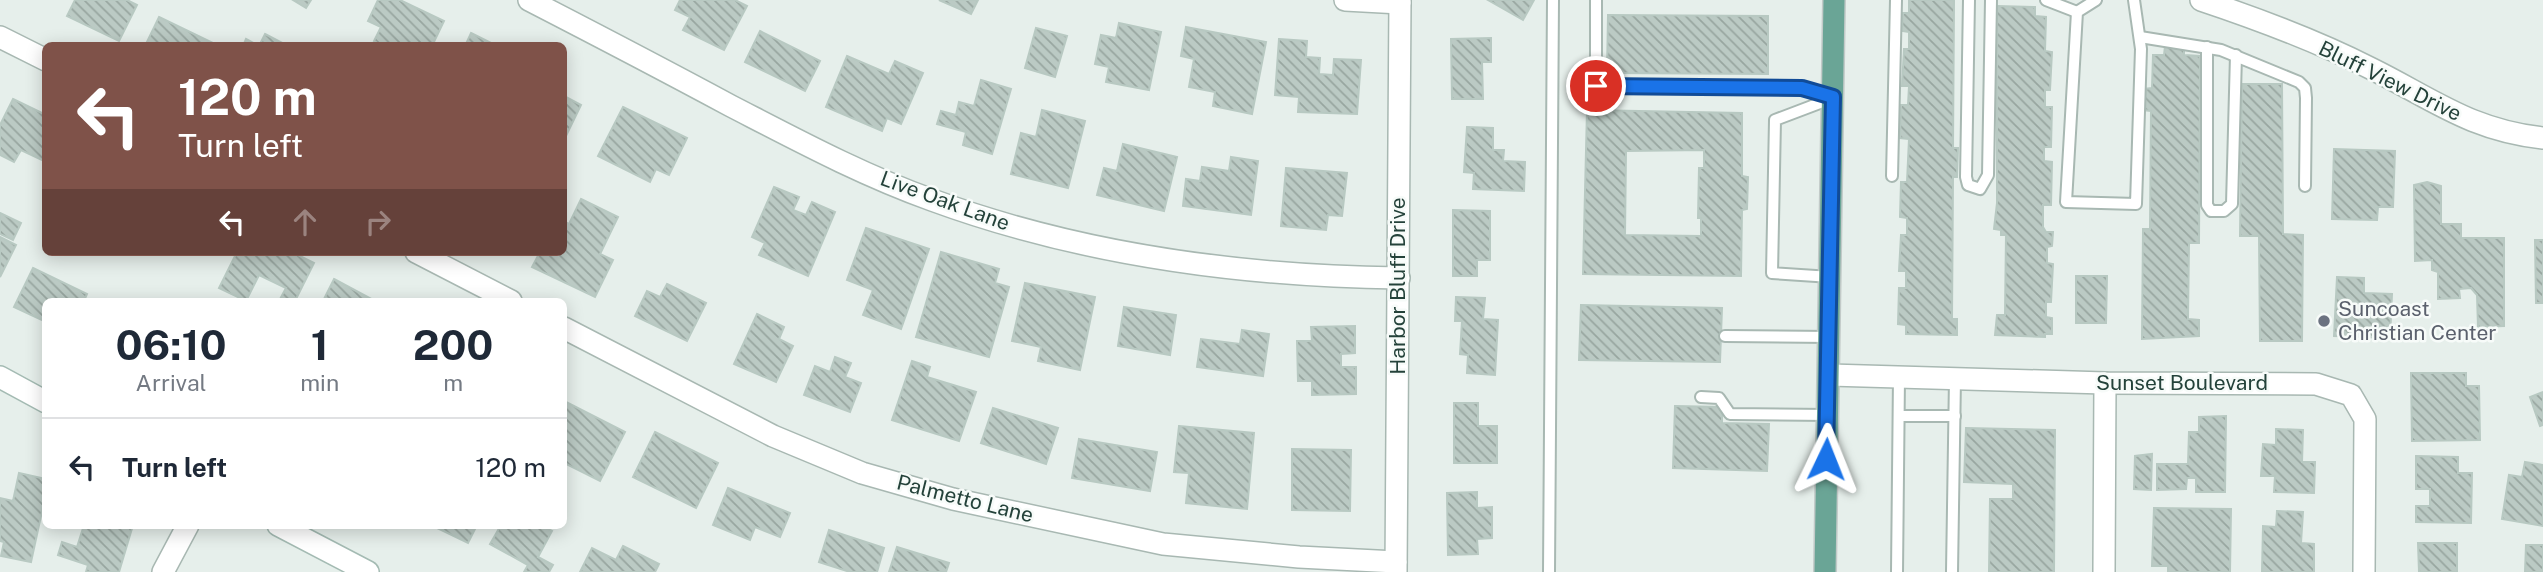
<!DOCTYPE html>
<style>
:root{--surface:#fff;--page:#f6f6f7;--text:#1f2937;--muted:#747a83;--line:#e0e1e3}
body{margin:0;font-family:"Public Sans",sans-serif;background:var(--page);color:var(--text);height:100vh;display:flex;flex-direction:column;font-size:26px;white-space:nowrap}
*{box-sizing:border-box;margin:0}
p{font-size:23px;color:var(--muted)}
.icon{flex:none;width:38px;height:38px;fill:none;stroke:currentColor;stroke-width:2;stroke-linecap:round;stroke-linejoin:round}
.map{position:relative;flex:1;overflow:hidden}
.side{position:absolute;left:42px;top:298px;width:525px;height:231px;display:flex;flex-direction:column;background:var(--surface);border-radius:10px;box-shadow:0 4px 18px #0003}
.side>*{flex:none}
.top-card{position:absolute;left:42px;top:42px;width:525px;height:214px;border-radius:10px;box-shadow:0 4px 18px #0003;background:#7f5249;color:#fff;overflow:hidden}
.pin{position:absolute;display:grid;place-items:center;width:60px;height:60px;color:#fff;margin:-30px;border:4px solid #fff;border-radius:50%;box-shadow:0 2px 7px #0007}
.me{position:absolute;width:77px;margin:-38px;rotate:2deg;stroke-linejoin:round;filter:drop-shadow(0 0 5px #0008)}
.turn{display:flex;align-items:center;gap:24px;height:147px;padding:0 21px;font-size:32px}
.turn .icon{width:91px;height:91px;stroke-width:2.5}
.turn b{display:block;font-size:49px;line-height:60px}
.lanes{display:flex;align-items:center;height:66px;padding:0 21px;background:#0003;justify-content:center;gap:35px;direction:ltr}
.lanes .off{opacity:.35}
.eta{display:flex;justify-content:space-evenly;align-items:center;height:119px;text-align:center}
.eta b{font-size:42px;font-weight:700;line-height:49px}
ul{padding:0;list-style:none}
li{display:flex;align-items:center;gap:21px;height:98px;padding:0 21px;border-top:2px solid var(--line)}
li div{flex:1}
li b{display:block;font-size:26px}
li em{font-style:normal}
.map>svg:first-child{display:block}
</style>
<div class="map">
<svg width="2543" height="572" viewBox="0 0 2543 572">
<defs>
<pattern id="building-back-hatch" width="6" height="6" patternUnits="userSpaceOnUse" patternTransform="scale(1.75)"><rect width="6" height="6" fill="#bbcac4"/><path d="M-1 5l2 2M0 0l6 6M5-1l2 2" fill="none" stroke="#98a6a0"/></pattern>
</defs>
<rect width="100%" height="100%" fill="#e6efeb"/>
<g fill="url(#building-back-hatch)" stroke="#b8c9c2" stroke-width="2" fill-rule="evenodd">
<polygon points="75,0 127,0 137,5 119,41 67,16"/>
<polygon points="293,0 311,0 306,8"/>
<polygon points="378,0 400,0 444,21 432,46 383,46 374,41 381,27 368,21"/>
<polygon points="680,0 735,0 747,6 724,50 683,30 690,17 675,10"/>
<polygon points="939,0 978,0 971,14"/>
<polygon points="1488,0 1534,0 1523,20"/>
<polygon points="1909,0 1954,0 1953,148 1958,148 1957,177 1953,177 1952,319 1957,319 1957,335 1906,334 1906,325 1898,324 1899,288 1906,288 1906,271 1899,271 1901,235 1907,235 1907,218 1900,217 1901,182 1907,182 1909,139 1900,138 1901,105 1908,105 1909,86 1902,86 1904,49 1909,49 1909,32 1902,31 1903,13 1909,13"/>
<polygon points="1997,6 2035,7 2035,16 2046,17 2045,51 2052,52 2050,90 2045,90 2045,107 2052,107 2051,147 2044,147 2044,161 2052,162 2051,205 2043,205 2043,227 2046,232 2053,232 2052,246 2047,247 2047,263 2053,264 2051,302 2046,302 2046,317 2052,318 2052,334 2045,334 2045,337 1995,335 1997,315 2005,315 2006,235 2001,235 2001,230 1994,229 1997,203"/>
<polygon points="1608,15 1768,16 1768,74 1607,73"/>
<polygon points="159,17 219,46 145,46"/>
<polygon points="1119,23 1161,32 1149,90 1106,82 1109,67 1095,64 1101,35 1116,38"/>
<polygon points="1186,27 1266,42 1252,114 1213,106 1215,92 1189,87 1194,59 1181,56"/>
<polygon points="1036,28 1067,36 1055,77 1025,68"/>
<polygon points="760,31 820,61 805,91 745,62"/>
<polygon points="471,33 497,46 465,46"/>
<polygon points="265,34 288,46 259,46"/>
<polygon points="1491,38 1491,62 1482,62 1483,99 1452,99 1451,39"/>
<polygon points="246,39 259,46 243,46"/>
<polygon points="1279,39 1307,41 1306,57 1320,58 1319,74 1333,75 1334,59 1361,60 1357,114 1298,112 1299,97 1275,95"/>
<polygon points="2165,46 2184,48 2184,55 2200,56 2199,243 2189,243 2188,319 2199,320 2199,336 2142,339 2143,229 2150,229 2151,111 2143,110 2144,89 2152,88 2153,55 2164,55"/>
<polygon points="847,56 889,74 895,61 923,73 901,124 887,118 882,131 826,107"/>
<polygon points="981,80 1011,89 992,154 963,145 966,132 937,124 941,111 956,115 959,102 974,106"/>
<polygon points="2242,84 2282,84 2283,234 2303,235 2302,341 2260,341 2259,236 2240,236"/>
<polygon points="564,96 581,105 564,140"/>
<polygon points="13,99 46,115 46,162 21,150 14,162 0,155 0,125"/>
<polygon points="623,107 687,138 669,175 656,169 650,182 598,156"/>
<polygon points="1042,110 1085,121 1068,188 1011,174 1021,133 1036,137"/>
<path d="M1587,110L1742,113V176L1748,177L1747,209L1742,210L1741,276L1583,274ZM1704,150V168H1699L1698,218H1701V236L1625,235L1626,151Z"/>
<polygon points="1467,127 1493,128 1493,150 1504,150 1503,161 1525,162 1524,191 1473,189 1474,173 1464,172"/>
<polygon points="1123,144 1177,157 1164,211 1097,195 1104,168 1117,171"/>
<polygon points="2334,149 2395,151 2393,207 2378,207 2377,220 2332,219"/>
<polygon points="1231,157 1258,161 1251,215 1183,206 1186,179 1200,181 1202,167 1229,171"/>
<polygon points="1286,168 1347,173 1342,216 1328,215 1326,230 1281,226"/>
<polygon points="2427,182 2441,186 2441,224 2461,224 2461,238 2504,238 2504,326 2478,327 2477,295 2471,288 2459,289 2460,298 2438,299 2438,272 2432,270 2432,260 2415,261 2414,185"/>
<polygon points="774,187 799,197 793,210 806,215 812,202 835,212 808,276 759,255 765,243 752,237"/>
<polygon points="581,199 618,217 600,254 613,260 595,297 532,267 540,252 564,252 564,221 569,224"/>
<polygon points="1453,210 1490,211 1490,260 1477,260 1477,276 1453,276"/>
<polygon points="0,213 21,223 13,240 0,234"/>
<polygon points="866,228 929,249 901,329 863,315 873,290 847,280"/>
<polygon points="0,237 16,245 0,277"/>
<polygon points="2535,240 2543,240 2543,303 2536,303"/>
<polygon points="237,252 292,252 314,263 295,301 279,301 286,288 259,275 246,301 219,288"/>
<polygon points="941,252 999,269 995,283 1009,287 989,357 916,337"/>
<polygon points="33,268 87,294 84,301 46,301 46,322 14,307"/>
<polygon points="2076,276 2107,276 2106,323 2076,323"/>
<polygon points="2337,277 2364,278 2364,293 2392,294 2390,338 2334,336"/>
<polygon points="334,279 375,301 323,301"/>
<polygon points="1025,283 1095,297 1080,370 1038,361 1041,347 1012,341"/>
<polygon points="667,284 706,303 687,341 635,316 647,291 660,297"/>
<polygon points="1456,297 1485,298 1483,319 1498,320 1495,375 1467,373 1468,355 1460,354 1462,321 1455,321"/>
<polygon points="1581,305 1722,308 1720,362 1579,360"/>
<polygon points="1124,307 1176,315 1170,355 1118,346"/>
<polygon points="757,314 784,327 779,339 793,346 776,382 734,364"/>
<polygon points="1355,326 1355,353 1341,354 1341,367 1356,367 1356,394 1312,395 1312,381 1298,381 1297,341 1312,341 1311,327"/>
<polygon points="1242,330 1269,334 1263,376 1197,367 1201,339 1240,344"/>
<polygon points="835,357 851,363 845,377 861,383 850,412 804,395 815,366 830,372"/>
<polygon points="912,361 930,367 927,377 976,392 959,441 892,420"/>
<polygon points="2411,373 2466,373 2466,386 2479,386 2480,440 2412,441"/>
<polygon points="2543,392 2543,425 2540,426 2530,397"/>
<polygon points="566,402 625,432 600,481 564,463"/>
<polygon points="1454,403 1478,403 1478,426 1497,426 1497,463 1454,463"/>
<polygon points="1675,406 1722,407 1722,423 1769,424 1767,471 1673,468"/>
<polygon points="993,408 1058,428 1046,464 981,443"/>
<polygon points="2226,416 2225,492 2196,492 2196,478 2187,478 2186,489 2157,490 2157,464 2188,464 2189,432 2199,432 2199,417"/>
<polygon points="1179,426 1254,433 1247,509 1186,503 1189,473 1174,472"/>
<polygon points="1966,428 2055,430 2054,572 1989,572 1990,499 2013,499 2013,484 1964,482"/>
<polygon points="2276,429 2303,430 2302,462 2315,462 2314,493 2274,492 2275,476 2261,476 2263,444 2276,445"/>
<polygon points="655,432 718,463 696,508 633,477"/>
<polygon points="1079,439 1157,452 1150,491 1072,478"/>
<polygon points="1292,449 1351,450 1350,511 1292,510"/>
<polygon points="2152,454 2151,490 2134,489 2135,456"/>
<polygon points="2416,456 2458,457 2458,473 2472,473 2471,523 2416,522 2416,506 2430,506 2430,489 2416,489"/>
<polygon points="2525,462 2543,465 2543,526 2502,519 2509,475 2522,477"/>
<polygon points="19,473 46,479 46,493 31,562 1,556 4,542 0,541 0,498 13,501"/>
<polygon points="728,488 790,513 780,537 755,527 750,540 713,525"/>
<polygon points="1477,492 1477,508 1492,507 1492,538 1477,539 1478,554 1448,555 1447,493"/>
<polygon points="2154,508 2231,509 2230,572 2168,572 2168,566 2152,566"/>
<polygon points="2277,511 2303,512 2301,543 2314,544 2314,572 2262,572 2263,526 2276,527"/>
<polygon points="84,525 133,525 119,572 86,572 88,565 58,555 62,542 77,547"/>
<polygon points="431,525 477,525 468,543"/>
<polygon points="501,525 540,525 552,531 538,557 553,565 549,572 524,572 528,565 490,544"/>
<polygon points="829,530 884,548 877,572 850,572 819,562"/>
<polygon points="2418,543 2457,543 2457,572 2419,572"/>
<polygon points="2526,545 2543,545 2543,572 2525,572"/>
<polygon points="623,546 659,564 655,572 580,572 592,548 616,560"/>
<polygon points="897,547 949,563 946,572 889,572"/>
</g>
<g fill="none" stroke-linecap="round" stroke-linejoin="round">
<g stroke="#a8b8b2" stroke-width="14">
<g id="lane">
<polyline points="1596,0 1596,86 1802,88 1833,98"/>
<polyline points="1969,0 1966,177 1968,185 1980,189 1988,175 1991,0"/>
<polyline points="2046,0 2077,12"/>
<polyline points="2096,0 2077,12 2066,202 2136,204 2141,49 2134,0"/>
<polyline points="2140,37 2221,50 2299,82 2305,88 2306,98 2305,186"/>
<polyline points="2207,47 2207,205 2211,211 2224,211 2232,204 2236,55"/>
<polyline points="1892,176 1896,0"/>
<polyline points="1831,277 1772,273 1775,120 1833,98"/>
<polyline points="1725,336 1830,337"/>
<polyline points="1701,397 1719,398 1730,414 1828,415"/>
<polyline points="1899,416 1955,416"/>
<polyline points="1549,572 1553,0"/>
<polyline points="1897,572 1899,377"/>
<polyline points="1952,572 1955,378"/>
</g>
</g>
<g stroke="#a8b8b2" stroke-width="24">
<g id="street">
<path d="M529,0C597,35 664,70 731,106C797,140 862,175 932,200C1082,255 1240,276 1399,278"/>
<polyline points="1345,0 1400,3"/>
<path d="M2201,0C2258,19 2317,41 2370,68C2433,99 2470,130 2543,138"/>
<polyline points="0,37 46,60"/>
<polyline points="416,252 511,301"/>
<polyline points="564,328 773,436 862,473 953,499 1163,544 1299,557 1396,562"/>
<polyline points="1830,375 2105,383 2316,384 2351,395 2365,419 2364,572"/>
<polyline points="163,572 188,525"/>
<polyline points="1396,572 1400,0"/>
<polyline points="2104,572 2105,383"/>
</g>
</g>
<g stroke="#a4bbb3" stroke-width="24">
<g id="secondary">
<polyline points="0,377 46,402"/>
<polyline points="278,525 368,572"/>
</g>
</g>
<g stroke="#c2cac8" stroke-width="24">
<polyline id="primary" points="1825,572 1834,0"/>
</g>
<use href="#lane" stroke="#fff" stroke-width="10"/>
<use href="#street" stroke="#fff" stroke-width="21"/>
<use href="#secondary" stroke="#fff" stroke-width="21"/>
<use href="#primary" stroke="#6aa596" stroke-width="21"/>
</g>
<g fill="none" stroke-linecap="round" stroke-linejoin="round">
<g stroke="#114b97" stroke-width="18">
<polyline id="route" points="1596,86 1802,88 1833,97 1826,459"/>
</g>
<use href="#route" stroke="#1a73e8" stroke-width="12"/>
</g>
<circle fill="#6b7280" stroke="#f7fbf9" stroke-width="2.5" cx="2324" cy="321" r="7"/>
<g text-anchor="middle" stroke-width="5" stroke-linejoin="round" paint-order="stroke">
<g font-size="21" fill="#24423a" stroke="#f7fbf9">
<text transform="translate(2390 81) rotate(26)" y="7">Bluff View Drive</text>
<text transform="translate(945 201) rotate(20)" y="7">Live Oak Lane</text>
<text transform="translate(1398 286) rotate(-90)" y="7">Harbor Bluff Drive</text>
<text x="2182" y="390">Sunset Boulevard</text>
<text transform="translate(965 499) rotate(14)" y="7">Palmetto Lane</text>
</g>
<g font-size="21" fill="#5b616d" stroke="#f7fbf9" text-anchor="start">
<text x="2338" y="316">Suncoast<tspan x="2338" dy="24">Christian Center</tspan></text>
</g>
</g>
</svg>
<div class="pin" style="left:1596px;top:86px;background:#d93025"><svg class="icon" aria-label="arrive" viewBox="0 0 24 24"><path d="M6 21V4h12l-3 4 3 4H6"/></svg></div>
<svg class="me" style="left:1826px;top:459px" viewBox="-20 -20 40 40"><path d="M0-17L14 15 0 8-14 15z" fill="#1a73e8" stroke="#fff" stroke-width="4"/></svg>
<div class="top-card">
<div class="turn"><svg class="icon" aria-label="left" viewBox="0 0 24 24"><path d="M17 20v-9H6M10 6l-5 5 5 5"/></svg><div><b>120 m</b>Turn left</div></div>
<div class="lanes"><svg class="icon" aria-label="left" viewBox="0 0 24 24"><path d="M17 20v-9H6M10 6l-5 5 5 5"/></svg><svg class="icon off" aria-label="ahead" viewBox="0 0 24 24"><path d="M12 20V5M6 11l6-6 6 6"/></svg><svg class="icon off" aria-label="right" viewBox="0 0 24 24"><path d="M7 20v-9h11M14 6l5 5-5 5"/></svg></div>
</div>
<section class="side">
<div class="eta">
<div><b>06:10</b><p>Arrival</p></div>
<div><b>1</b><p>min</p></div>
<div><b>200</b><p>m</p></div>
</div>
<ul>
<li><svg class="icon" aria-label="left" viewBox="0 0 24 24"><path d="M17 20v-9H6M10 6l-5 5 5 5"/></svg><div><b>Turn left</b></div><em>120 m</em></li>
</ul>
</section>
</div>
